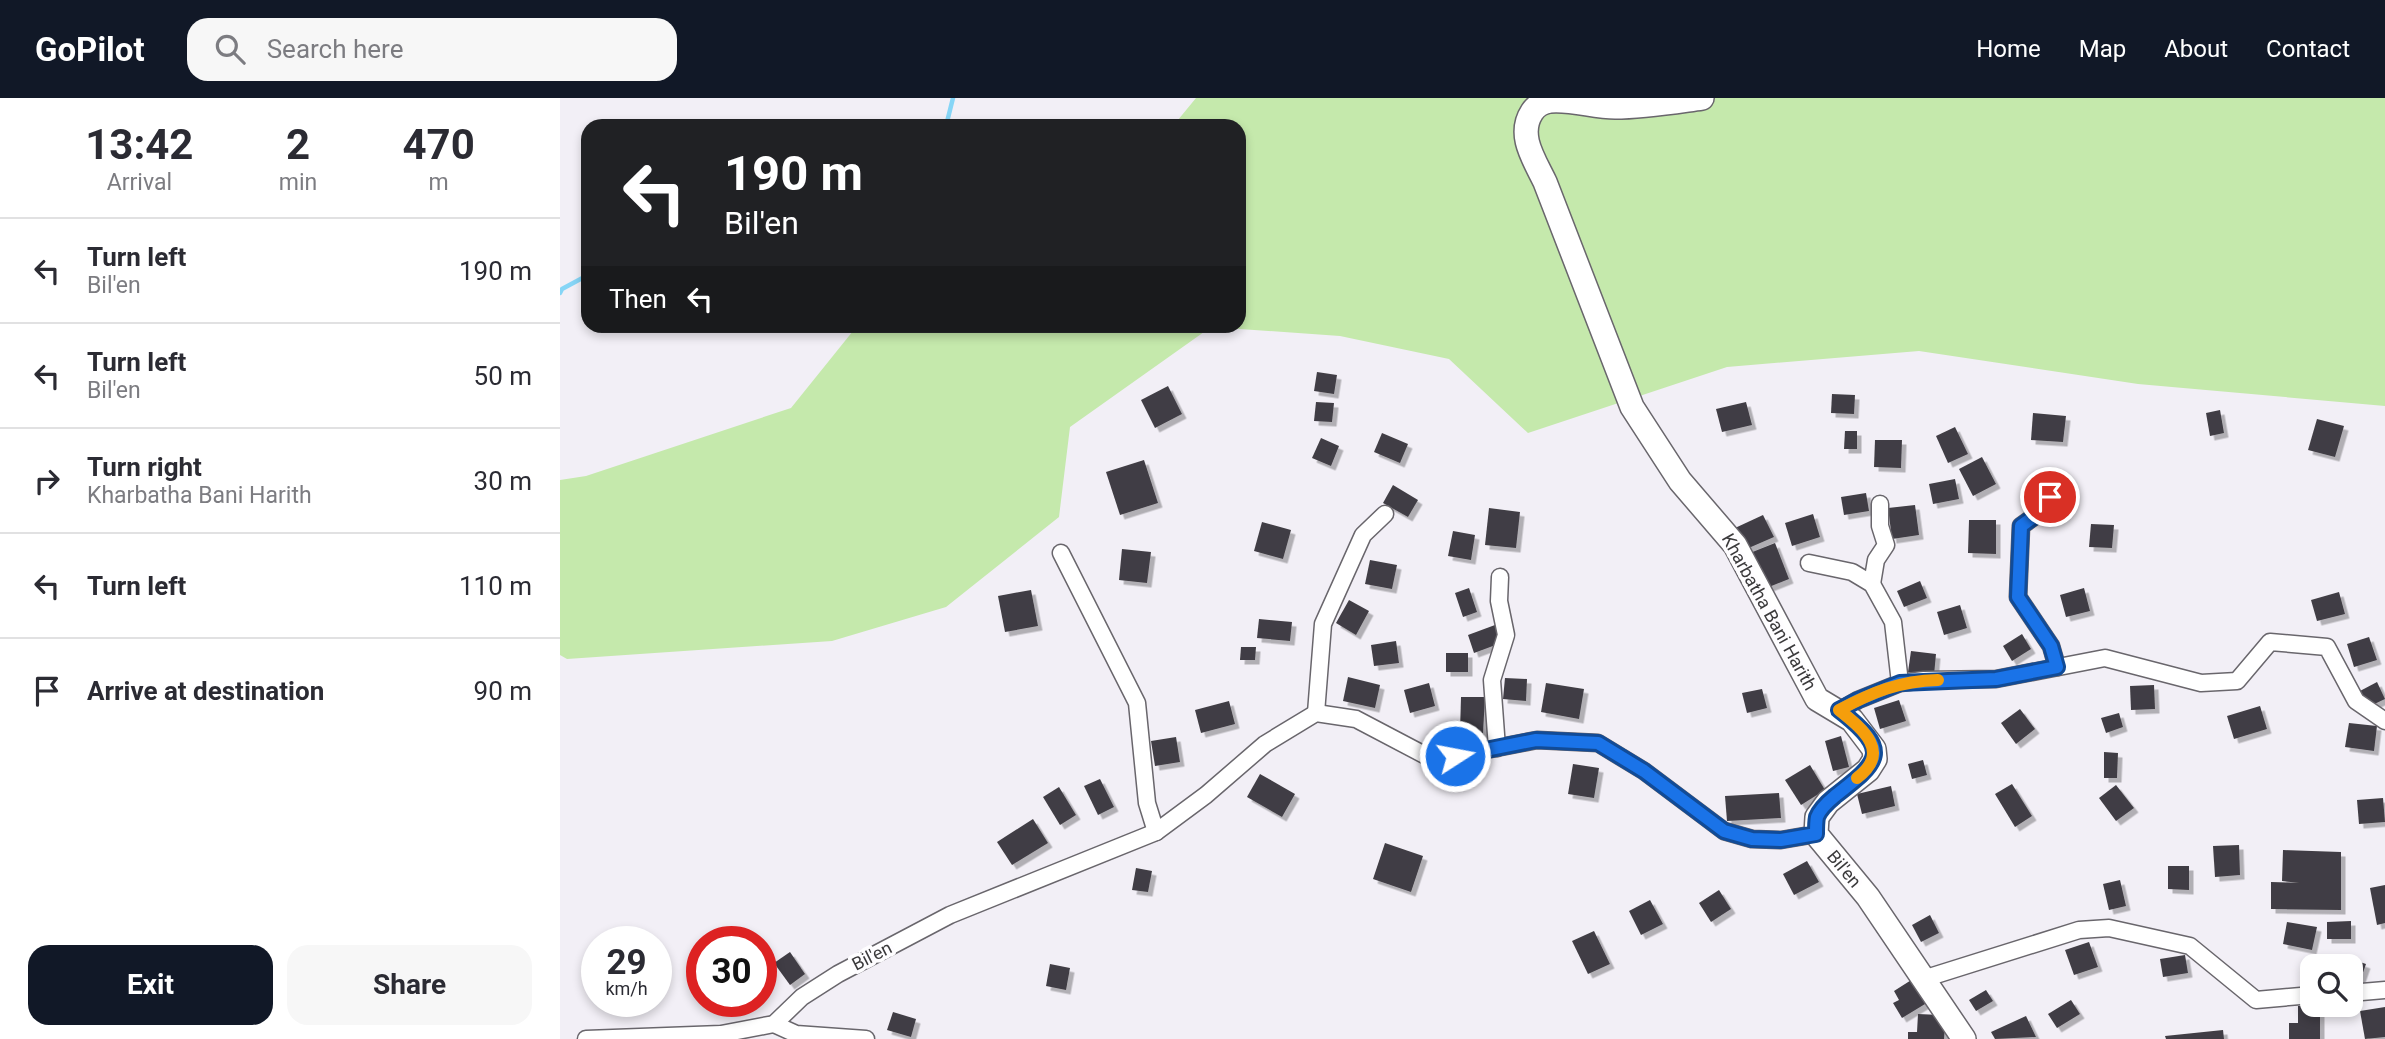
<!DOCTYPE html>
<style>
:root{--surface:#fff;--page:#f7f7f7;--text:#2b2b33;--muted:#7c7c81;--line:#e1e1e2;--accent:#111827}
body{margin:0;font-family:Roboto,sans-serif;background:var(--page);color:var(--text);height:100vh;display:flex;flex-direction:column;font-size:26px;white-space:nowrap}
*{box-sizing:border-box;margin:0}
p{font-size:23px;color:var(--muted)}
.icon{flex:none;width:38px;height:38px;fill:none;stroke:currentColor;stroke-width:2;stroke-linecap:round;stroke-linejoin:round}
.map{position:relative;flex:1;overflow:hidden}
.sheet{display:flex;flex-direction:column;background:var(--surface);width:560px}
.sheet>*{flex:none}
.top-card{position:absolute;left:21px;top:21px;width:665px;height:214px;border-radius:21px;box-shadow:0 4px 10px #0003;background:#202124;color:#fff;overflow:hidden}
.buttons{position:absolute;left:1740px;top:856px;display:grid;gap:14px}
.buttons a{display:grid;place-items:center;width:63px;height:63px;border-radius:14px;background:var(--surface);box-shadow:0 4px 10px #0003;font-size:35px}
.speed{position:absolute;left:21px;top:828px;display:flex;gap:14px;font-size:35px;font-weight:700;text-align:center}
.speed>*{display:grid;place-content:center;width:91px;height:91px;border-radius:50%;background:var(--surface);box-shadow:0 4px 10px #0003;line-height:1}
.speed small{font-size:18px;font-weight:400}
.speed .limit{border:10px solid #d22;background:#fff;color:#111}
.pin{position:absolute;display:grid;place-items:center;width:60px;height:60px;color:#fff;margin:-30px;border:4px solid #fff;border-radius:50%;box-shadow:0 2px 7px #0007}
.me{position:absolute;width:77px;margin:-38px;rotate:79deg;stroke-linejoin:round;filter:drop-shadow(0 0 5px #0008)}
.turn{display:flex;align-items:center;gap:24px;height:147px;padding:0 28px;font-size:32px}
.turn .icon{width:91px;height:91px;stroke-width:2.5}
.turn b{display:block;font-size:49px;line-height:60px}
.then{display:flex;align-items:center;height:66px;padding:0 28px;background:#0003;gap:14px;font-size:26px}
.eta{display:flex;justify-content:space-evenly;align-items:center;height:119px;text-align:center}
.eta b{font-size:42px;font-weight:700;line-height:49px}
.action{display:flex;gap:14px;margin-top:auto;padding:14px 28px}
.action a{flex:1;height:80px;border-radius:21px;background:var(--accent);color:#fff;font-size:28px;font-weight:700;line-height:80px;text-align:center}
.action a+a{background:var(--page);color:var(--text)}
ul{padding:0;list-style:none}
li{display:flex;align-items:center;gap:21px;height:105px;padding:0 28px;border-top:2px solid var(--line)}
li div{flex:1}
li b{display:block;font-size:26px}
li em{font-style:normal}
header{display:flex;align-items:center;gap:42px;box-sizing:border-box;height:98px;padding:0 35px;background:var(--accent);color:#fff}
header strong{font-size:33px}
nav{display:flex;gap:38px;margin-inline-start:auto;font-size:24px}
.search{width:490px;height:63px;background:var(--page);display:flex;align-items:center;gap:18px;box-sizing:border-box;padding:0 24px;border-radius:21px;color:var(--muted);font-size:26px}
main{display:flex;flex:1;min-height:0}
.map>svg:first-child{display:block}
</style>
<header>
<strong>GoPilot</strong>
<div class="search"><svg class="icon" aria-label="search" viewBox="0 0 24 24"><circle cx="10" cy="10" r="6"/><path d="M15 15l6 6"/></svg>Search here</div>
<nav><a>Home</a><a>Map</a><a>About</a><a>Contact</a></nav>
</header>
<main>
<section class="sheet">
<div class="eta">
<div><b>13:42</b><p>Arrival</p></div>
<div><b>2</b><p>min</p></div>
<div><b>470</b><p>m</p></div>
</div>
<ul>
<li><svg class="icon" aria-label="left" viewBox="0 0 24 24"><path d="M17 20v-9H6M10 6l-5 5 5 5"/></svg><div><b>Turn left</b><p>Bil'en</p></div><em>190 m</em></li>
<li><svg class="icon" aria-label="left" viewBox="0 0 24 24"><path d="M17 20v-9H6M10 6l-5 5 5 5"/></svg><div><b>Turn left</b><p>Bil'en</p></div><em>50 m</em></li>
<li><svg class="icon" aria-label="right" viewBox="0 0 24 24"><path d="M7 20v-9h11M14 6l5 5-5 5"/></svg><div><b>Turn right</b><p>Kharbatha Bani Harith</p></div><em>30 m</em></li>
<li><svg class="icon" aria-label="left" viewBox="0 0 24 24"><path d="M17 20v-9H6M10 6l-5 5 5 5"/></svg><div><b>Turn left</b></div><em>110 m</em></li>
<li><svg class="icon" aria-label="arrive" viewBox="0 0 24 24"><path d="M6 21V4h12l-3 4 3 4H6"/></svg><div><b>Arrive at destination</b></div><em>90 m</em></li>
</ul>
<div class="action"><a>Exit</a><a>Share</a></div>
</section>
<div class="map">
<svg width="1825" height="941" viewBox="0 0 1825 941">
<defs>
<filter id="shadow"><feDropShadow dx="4.5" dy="4.5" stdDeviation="0" flood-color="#0004"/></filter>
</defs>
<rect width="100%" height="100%" fill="#f2eff6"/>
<polygon fill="#c5e9ac" points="636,0 1825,0 1825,308 1578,286 1359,253 1167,269 968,335 889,261 780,238 651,229 510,329 499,419 386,509 272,543 7,561 0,557 0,382 26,378 231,310 297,228 679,228 679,28 613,28"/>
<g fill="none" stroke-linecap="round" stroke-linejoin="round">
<g stroke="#86d5f6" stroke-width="4.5">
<polyline points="386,28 393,0"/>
<polyline points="0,195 2,191 28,177"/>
</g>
</g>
<g fill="#413e44" filter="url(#shadow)">
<polygon points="757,274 777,277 774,296 754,293"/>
<polygon points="608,288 622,316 595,330 581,302"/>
<polygon points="1272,296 1295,297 1294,316 1271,315"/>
<polygon points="756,304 774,305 772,324 754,323"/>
<polygon points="1186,304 1192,327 1162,334 1156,311"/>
<polygon points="1660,312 1664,335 1650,338 1646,315"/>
<polygon points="1473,315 1506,318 1503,344 1471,342"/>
<polygon points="1757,321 1784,328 1775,359 1748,352"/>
<polygon points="1395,329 1408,356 1388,365 1376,338"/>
<polygon points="1285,333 1297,333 1297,351 1284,351"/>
<polygon points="822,335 848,346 840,365 814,354"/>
<polygon points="761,340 779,348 771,368 752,360"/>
<polygon points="1315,342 1342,342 1341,370 1314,369"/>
<polygon points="1422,359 1436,386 1413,398 1399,371"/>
<polygon points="584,362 598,405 560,417 546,374"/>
<polygon points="1395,381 1399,401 1373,406 1369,386"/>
<polygon points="833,387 858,402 848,419 823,405"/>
<polygon points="1306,395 1309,413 1284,417 1281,399"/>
<polygon points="1355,407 1359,437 1332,441 1328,410"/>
<polygon points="929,410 960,414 956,450 925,447"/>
<polygon points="1253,416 1260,439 1232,448 1225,425"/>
<polygon points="1203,417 1214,439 1184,452 1175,430"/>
<polygon points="1409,422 1436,422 1436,456 1408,455"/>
<polygon points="702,424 731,432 723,461 694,453"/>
<polygon points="1531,426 1554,427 1552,450 1529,449"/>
<polygon points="893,433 915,437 911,462 888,458"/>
<polygon points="1215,445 1229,481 1204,491 1190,455"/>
<polygon points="562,451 591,454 587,485 559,482"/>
<polygon points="810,462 837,467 832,491 805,486"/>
<polygon points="1360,483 1367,500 1344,509 1337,493"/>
<polygon points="909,490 917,514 903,519 895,495"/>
<polygon points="1524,490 1530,513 1506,519 1500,497"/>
<polygon points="471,492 478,528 445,534 438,498"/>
<polygon points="1779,494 1785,516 1757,523 1751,502"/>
<polygon points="789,502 809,513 796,537 776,525"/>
<polygon points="1400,507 1407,530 1384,537 1377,514"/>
<polygon points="699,521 732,524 730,543 697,540"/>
<polygon points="935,527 941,545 914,555 908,537"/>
<polygon points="1462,536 1471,551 1452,563 1443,548"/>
<polygon points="1809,539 1817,562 1794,569 1787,546"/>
<polygon points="836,543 839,565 814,568 811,547"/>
<polygon points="681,549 696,549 695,562 680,562"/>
<polygon points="1351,553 1376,556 1374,577 1348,574"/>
<rect x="886" y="555" width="22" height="19"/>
<polygon points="788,579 820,587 815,610 783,603"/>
<polygon points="945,580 967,581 966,603 943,601"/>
<polygon points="1817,584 1825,601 1808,609 1800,593"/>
<polygon points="869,585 875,608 850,615 844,592"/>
<polygon points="986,585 1024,591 1019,621 981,614"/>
<polygon points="1594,587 1595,611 1571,612 1570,588"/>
<polygon points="1202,591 1207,610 1187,615 1182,595"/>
<polygon points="901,599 925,599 923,635 900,634"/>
<polygon points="1339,602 1346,623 1320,631 1314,610"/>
<polygon points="669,603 675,626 641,635 635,612"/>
<polygon points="1700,608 1707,631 1674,641 1667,618"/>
<polygon points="1460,611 1475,631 1456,646 1441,625"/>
<polygon points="1559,615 1563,629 1546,635 1541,620"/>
<polygon points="1789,625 1817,628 1814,653 1785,649"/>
<polygon points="1281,638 1289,669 1273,673 1265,643"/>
<polygon points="616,639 620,664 595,668 591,643"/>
<polygon points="1544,654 1558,655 1557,680 1544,680"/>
<polygon points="1363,662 1367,677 1352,681 1348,666"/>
<polygon points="1013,666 1039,670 1034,700 1008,696"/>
<polygon points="1250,667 1265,692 1241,707 1225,682"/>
<polygon points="700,676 735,696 722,719 687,699"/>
<polygon points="540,681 554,709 538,717 524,688"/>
<polygon points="1452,686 1472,718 1455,729 1435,696"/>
<polygon points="1556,687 1574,710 1556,723 1539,700"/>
<polygon points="1331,688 1335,708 1302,716 1297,696"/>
<polygon points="499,689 516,717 500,727 483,699"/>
<polygon points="1219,695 1221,720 1167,723 1165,698"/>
<polygon points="1823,700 1825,724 1799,726 1797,702"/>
<polygon points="473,721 488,745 452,767 437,744"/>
<polygon points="825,745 863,758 851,794 813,781"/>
<polygon points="1679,747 1680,777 1655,779 1653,748"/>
<polygon points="1723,752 1781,754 1781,812 1711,811 1711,784 1739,785 1722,783"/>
<polygon points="1247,763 1259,784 1234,797 1223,776"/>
<polygon points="1608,768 1629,768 1629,792 1608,791"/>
<polygon points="576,770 592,773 588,794 572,792"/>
<polygon points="1560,782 1566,808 1549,812 1543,786"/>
<polygon points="1825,787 1825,825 1817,827 1810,790"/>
<polygon points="1159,792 1171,811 1151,824 1139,805"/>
<polygon points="1090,802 1103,826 1081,837 1069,813"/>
<polygon points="1370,817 1379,835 1361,844 1352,827"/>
<polygon points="1791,823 1791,841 1767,841 1767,824"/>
<polygon points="1727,824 1757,829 1752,852 1723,846"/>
<polygon points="1034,833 1050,866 1028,876 1012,843"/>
<polygon points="1529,844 1538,869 1514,877 1505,852"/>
<polygon points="230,854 245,876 230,887 214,865"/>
<polygon points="1625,857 1628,875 1603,879 1600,861"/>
<polygon points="1788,860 1806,866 1799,886 1790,883 1790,868 1785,868"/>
<polygon points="490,866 510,870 506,892 486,888"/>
<polygon points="37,874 37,892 25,892 25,875"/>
<polygon points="1356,879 1370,903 1342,920 1333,905 1339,902 1334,893"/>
<polygon points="1426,892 1433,903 1416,913 1409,902"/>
<polygon points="1511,902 1520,916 1497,930 1488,916"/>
<polygon points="1738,908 1760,908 1760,941 1729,941 1729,925 1738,925"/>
<polygon points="1825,909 1825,939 1805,941 1800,913"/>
<polygon points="333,914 356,921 351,939 327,932"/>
<polygon points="1358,916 1380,917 1380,928 1385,928 1384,941 1348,941 1348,934 1357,934"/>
<polygon points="1466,918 1476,939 1435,941 1431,934"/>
<polygon points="1663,932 1664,941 1606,941 1605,938"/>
</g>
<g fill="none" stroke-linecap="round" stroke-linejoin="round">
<g stroke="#69666c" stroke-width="19">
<g id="street">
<polyline points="501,455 577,605 587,705 596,734 646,697 705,646 756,615 796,621 874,662 977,642 1038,645 1084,673 1164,733 1192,741 1221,742 1256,736"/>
<polyline points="1249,465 1292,474 1312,486 1333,524 1340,585"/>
<polyline points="1312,486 1316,462 1326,447 1320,428 1320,406"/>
<polyline points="1497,569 1491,548 1458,499 1461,428 1482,413 1497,386"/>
<polyline points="1279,613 1298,602 1340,585 1364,582 1436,581 1545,560 1641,585 1677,583 1710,544 1767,549 1796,603 1825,623"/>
<polyline points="756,615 763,526 803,437 825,416"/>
<polyline points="937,650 932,582 946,537 939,503 940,479"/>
<polyline points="1363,881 1519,832 1549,830 1630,848 1696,902 1752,897"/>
<polyline points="1790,895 1825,892"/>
<polyline points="214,926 236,936 306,941"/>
<polyline points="26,941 161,936 214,926 242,899 278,876 390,817 596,734"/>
</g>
</g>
<g stroke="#69666c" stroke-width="26">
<path id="secondary" d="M1142,0C1113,4 1084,9 1055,9C1034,9 1012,1 990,3C983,4 976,8 972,14C957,37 974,61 985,84L1072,309L1120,383L1175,447L1257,601L1292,622L1314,651L1315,661L1308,672L1268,704L1257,719L1256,736L1308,799L1404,941"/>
</g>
<use href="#street" stroke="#fff" stroke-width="16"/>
<use href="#secondary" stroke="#fff" stroke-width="23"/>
</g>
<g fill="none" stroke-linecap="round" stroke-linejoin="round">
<g stroke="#114b97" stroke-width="18">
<path id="route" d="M895,658L976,642L1038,645L1084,673L1164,733L1192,741L1221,742L1256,736C1256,731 1256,724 1257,719C1260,711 1269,703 1275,698C1320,663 1332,653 1279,612L1298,602L1340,585L1436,581L1497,569L1491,548L1458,499L1461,428L1482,413L1490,399"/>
</g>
<use href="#route" stroke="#1a73e8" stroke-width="12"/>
<path stroke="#f59e0b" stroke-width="12" d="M1297,680C1331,654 1304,632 1279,612C1313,594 1339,583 1378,582"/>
</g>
<g text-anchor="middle" stroke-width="7" stroke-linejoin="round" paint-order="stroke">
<g font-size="18" fill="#3b3a3c" stroke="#fefdff">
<text transform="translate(1209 514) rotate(61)" y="6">Kharbatha Bani Harith</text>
<text transform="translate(1284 771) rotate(50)" y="6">Bil'en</text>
<text transform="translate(312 858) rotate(-27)" y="6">Bil'en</text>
</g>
</g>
</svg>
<div class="buttons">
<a><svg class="icon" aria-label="search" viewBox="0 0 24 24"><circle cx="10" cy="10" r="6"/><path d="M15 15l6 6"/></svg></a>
</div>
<div class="speed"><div>29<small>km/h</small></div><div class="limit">30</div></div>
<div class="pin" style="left:1490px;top:399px;background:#d93025"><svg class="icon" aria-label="arrive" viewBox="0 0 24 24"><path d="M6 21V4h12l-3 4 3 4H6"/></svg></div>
<svg class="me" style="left:895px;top:658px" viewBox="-20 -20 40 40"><circle r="17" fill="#1a73e8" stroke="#fff" stroke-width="3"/><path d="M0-11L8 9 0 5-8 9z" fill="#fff"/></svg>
<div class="top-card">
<div class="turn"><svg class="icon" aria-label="left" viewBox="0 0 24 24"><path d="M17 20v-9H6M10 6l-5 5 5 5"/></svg><div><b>190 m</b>Bil'en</div></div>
<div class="then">Then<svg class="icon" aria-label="left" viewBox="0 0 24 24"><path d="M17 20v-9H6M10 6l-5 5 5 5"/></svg></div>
</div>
</div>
</main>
